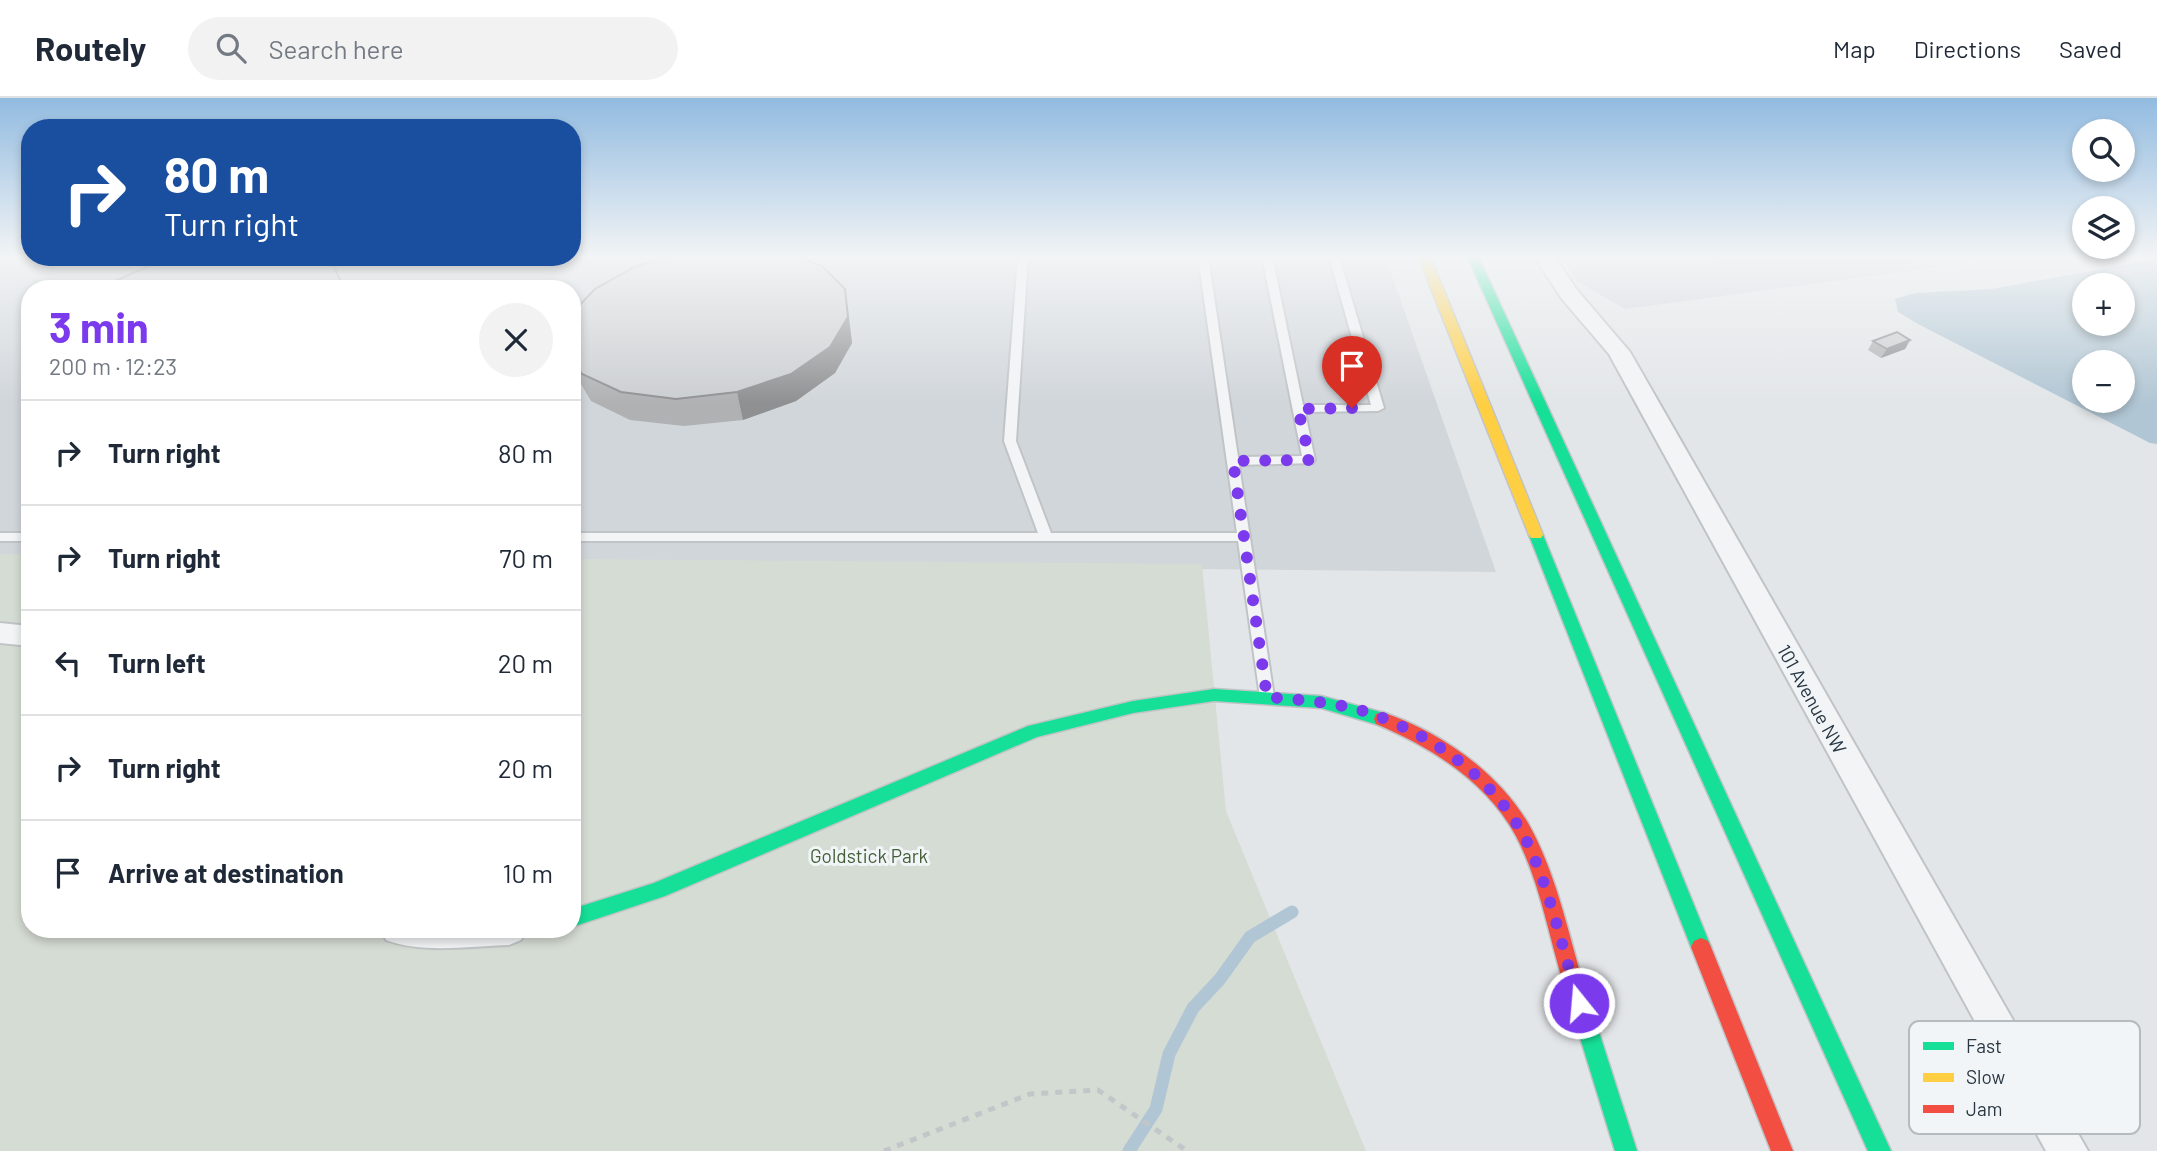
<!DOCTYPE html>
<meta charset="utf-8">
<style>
:root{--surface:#fff;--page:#f2f2f3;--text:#1f2937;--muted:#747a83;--line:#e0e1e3;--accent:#7c3aed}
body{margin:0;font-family:Barlow,sans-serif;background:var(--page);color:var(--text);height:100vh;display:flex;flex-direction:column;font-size:26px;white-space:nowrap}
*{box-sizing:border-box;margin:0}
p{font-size:23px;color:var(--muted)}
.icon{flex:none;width:38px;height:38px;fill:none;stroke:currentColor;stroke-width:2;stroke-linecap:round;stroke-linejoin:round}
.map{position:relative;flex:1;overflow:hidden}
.sheet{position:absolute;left:21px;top:182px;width:560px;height:658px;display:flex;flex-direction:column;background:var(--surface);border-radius:28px;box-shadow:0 4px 10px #0003}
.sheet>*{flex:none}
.hud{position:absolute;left:21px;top:21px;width:560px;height:147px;border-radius:28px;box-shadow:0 4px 10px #0003;background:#1a4fa0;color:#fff;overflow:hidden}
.fabs{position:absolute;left:2072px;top:21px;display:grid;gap:14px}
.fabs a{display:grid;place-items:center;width:63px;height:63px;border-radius:50%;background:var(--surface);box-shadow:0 4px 10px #0003;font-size:35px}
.pin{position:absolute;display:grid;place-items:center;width:60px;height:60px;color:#fff;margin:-72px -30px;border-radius:50% 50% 50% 0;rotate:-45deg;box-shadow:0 0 7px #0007}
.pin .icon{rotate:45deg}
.me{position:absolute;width:77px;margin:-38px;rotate:343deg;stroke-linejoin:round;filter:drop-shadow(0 0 5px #0008)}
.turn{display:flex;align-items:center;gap:24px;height:147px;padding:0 28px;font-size:32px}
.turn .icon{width:91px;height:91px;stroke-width:2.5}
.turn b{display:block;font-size:49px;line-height:60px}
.round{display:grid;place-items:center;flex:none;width:74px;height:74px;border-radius:37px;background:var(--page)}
.head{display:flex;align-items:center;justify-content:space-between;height:119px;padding:0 28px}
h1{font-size:42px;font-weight:700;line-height:52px;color:var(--accent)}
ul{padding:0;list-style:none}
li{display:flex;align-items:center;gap:21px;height:105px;padding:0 28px;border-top:2px solid var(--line)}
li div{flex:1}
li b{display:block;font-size:26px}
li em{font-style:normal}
header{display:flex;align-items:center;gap:42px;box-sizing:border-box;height:98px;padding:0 35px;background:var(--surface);border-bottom:2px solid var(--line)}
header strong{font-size:33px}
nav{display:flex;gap:38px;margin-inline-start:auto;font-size:24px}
.search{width:490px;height:63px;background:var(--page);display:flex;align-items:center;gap:18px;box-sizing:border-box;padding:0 24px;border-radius:38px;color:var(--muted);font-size:26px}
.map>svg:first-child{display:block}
</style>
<header>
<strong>Routely</strong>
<div class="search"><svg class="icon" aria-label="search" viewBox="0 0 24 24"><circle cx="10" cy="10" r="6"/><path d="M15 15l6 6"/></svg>Search here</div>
<nav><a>Map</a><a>Directions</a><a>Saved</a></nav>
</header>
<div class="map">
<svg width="2157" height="1053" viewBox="0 0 2157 1053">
<rect width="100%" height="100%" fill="#e3e6e8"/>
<g fill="#d1d6db">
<polygon points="0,158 1385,158 1496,474 572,465 572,191 30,191 30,460 0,460"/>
<polygon points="1562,158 1987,158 1961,166 1625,211 1576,183"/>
</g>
<polygon fill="#d5dcd3" points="0,456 30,456 30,831 572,831 572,461 1202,466 1226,713 1366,1053 0,1053"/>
<path fill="#b1c6d4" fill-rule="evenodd" d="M2157,161V346L2150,345L1920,227L1898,214L1895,201L1915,195L1992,191ZM2084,187H2123V226H2084ZM2084,264H2123V303H2084Z"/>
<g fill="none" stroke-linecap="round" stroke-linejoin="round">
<polyline stroke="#b1c6d4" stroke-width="13" points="1129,1053 1156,1011 1169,956 1193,910 1220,881 1250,839 1292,814"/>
<g stroke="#c1c4c6" stroke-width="4">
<g id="lane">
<polygon points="1018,158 1028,158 1016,343 1051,435 1237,435 1198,158 1208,158 1238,359 1302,358 1262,158 1272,158 1303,307 1371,307 1329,158 1339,158 1384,310 1378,313 1305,314 1315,362 1313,365 1239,367 1274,599 1272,603 1262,603 1260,599 1238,443 572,443 572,435 1038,435 1004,343"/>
<rect x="0" y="435" width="30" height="8"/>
</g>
</g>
<g stroke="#c1c4c6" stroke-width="4">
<g id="street">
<polygon points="1534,158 1554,158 1577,192 1630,254 2088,1053 2046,1053 1609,256 1562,201"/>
<polygon points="0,525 30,528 30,548 0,545"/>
<path d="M381,831H526L521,842L509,847C470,848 423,856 386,842Z"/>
</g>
</g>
<g stroke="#c1c4c6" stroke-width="3">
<g id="fast">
<polygon points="1467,158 1478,158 1891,1053 1868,1053"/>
<polygon points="1536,432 1543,437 1711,849 1708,855 1701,858 1694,855 1691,849 1529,437"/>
<polygon points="1214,591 1321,598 1388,616 1390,621 1388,626 1382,628 1321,610 1214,603 1133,615 1037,639 665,798 572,829 572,811 654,785 1028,628 1133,603"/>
<polygon points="1572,872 1579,874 1582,881 1637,1053 1615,1053 1562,881 1565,874"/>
</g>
</g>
<g stroke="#c1c4c6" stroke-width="3">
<polygon id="slow" points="1418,158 1430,158 1543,437 1541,440 1531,440 1529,437"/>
</g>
<g stroke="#c1c4c6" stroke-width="3">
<g id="jam">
<path d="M1382,614C1439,633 1497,673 1528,725C1555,773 1567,829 1582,881L1579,888L1572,890L1565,888L1562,881C1548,834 1539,782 1516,738C1487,684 1431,649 1376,626L1374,621L1376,616Z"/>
<polygon points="1701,840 1708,843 1711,849 1793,1053 1771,1053 1691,849 1694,843"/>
</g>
</g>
<polyline stroke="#c2c6c8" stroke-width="5" stroke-dasharray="7 7" stroke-linecap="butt" points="884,1053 1030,996 1098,992 1187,1053"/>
<use href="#lane" fill="#f2f4f5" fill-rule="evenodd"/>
<use href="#street" fill="#f2f4f5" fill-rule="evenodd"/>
<use href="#fast" fill="#16e098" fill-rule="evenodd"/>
<use href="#slow" fill="#ffcf43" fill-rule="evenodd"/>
<use href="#jam" fill="#f24e42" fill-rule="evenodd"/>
</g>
<g fill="#afb1b3">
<polygon points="1712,158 1917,158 1913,165 1718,165"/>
<polygon points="572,215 849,217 852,245 835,275 796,303 743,322 684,328 630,322 591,303 572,271"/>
<polygon points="1910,242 1905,251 1881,260 1868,252 1873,243"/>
</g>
<g fill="#8e9092">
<polygon points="845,191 852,245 835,275 796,303 743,322 737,294"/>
<polygon points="1910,242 1905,251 1881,260 1887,251"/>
</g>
<g fill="#cbced0" stroke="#8e9092" stroke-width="2">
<polygon points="671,158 795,158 822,168 845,191 848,219 830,249 791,276 737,294 676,301 621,294 582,276 572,261 572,215 595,191 636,168"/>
<polygon points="188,159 313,159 334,169 344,191 97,191 147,169"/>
<polygon points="1897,234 1910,242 1887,251 1873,243"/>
</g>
<linearGradient id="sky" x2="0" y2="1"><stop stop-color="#92bbe0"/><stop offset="0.52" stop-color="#f2f4f5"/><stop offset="1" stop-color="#f2f4f5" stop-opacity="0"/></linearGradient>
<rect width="2157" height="305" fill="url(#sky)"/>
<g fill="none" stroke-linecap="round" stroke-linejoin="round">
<path stroke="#7c3aed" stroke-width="12" stroke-dasharray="0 21.6" d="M1352,310L1298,311L1310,362L1233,363L1267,599C1300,602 1335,604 1367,614C1438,639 1503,686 1533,757C1553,804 1564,856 1579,905"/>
</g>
<g text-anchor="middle" stroke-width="6" stroke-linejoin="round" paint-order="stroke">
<g font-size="19" fill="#293642" stroke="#f1f5f7">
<text transform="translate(1812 601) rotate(61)" y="7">101 Avenue NW</text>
</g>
<g font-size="19" fill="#445e36" stroke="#f1f5f7">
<text x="869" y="765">Goldstick Park</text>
</g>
</g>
<rect x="1909" y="923" width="231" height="113" rx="10" fill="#f1f5f7" stroke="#b5bcc1" stroke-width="2"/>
<rect x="1923" y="944" width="31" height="8" fill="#16e098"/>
<rect x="1923" y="975" width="31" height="9" fill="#ffcf43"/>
<rect x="1923" y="1007" width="31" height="8" fill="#f24e42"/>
<g font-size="19" fill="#293642">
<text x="1966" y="955">Fast</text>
<text x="1966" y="986">Slow</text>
<text x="1966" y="1018">Jam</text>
</g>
</svg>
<div class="fabs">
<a><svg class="icon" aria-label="search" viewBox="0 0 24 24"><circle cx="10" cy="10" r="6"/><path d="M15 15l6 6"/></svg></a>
<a><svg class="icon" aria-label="layers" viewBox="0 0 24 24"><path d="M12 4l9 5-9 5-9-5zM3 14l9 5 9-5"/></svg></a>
<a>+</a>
<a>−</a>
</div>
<div class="pin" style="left:1352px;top:310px;background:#d93025"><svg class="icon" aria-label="arrive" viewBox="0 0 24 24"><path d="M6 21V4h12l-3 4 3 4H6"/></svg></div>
<svg class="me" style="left:1579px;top:905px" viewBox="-20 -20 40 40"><circle r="17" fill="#7c3aed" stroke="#fff" stroke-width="3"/><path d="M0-11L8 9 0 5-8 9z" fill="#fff"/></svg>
<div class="hud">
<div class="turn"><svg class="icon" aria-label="right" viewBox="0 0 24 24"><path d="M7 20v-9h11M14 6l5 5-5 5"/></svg><div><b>80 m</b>Turn right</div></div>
</div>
<section class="sheet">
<div class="head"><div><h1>3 min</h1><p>200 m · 12:23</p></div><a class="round"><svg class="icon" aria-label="close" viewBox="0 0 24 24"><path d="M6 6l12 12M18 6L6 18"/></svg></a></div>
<ul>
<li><svg class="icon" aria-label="right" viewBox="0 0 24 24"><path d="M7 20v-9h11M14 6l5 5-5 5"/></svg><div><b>Turn right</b></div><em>80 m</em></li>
<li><svg class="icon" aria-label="right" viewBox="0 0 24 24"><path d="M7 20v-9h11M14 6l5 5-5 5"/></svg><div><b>Turn right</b></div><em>70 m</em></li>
<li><svg class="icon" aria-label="left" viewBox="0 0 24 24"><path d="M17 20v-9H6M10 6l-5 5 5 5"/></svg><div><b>Turn left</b></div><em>20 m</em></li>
<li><svg class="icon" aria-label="right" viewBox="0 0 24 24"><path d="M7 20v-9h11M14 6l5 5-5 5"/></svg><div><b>Turn right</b></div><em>20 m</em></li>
<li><svg class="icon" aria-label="arrive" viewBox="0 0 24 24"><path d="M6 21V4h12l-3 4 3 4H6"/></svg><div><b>Arrive at destination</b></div><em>10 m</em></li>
</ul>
</section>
</div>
